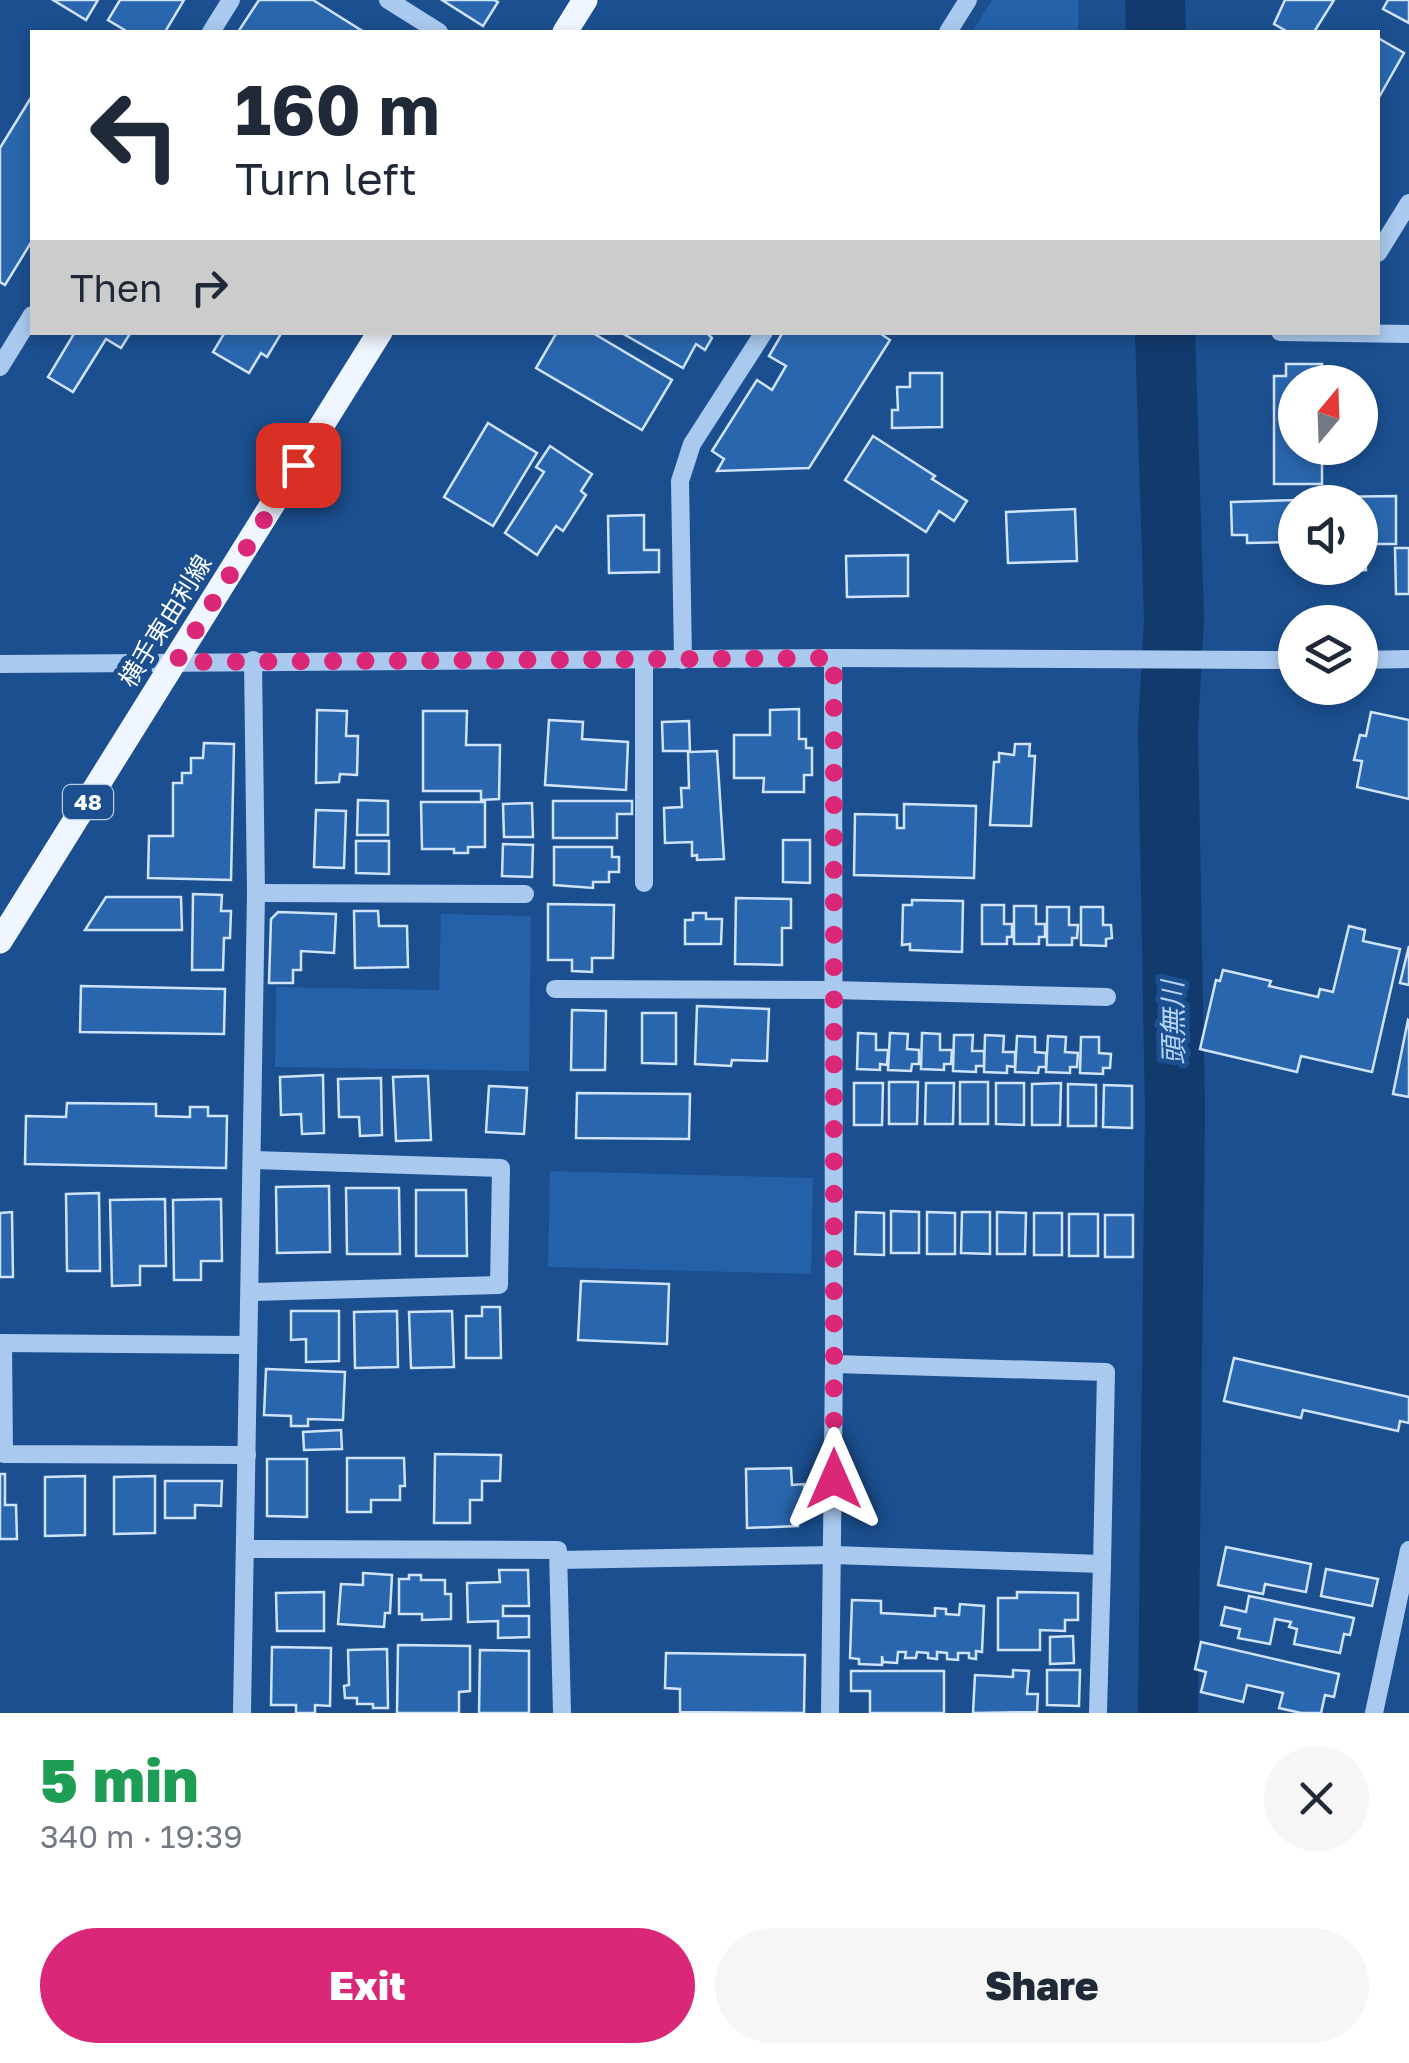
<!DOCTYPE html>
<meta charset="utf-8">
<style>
:root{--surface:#fff;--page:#f6f6f7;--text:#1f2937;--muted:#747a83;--accent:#db2777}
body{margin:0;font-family:"Golos Text","Noto Sans JP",sans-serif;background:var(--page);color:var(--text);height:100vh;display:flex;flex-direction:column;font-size:38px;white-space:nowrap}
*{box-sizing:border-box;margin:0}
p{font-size:32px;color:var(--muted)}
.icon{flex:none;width:55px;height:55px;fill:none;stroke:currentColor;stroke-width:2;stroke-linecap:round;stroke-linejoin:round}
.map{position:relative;height:1713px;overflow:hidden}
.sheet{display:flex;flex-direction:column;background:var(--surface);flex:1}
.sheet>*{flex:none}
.hud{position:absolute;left:30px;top:30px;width:1350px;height:305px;border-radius:0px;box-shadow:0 5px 15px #0003;background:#fff;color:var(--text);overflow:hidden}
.needle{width:65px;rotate:19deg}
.tools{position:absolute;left:1278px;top:365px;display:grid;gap:20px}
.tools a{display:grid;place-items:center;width:100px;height:100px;border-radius:50%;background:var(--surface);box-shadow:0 5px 15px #0003;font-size:50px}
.pin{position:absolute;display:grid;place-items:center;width:85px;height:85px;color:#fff;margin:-42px;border-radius:20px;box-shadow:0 5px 15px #0006}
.me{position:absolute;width:110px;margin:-55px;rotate:0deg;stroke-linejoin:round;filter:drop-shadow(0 0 8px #0008)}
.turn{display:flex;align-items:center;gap:35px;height:210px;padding:0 40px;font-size:45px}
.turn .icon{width:130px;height:130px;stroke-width:2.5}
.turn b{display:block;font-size:70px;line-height:85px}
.then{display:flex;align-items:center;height:95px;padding:0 40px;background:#0003;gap:20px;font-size:38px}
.round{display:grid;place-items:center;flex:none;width:105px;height:105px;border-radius:52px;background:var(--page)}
.headline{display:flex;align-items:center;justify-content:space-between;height:170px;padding:0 40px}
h1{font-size:60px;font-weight:800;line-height:75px;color:#1e9e55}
.button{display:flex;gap:20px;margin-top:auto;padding:20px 40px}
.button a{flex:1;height:115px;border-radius:60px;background:var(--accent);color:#fff;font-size:40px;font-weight:800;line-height:115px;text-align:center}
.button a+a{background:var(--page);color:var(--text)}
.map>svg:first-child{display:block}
</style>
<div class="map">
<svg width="1409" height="1713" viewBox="0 0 1409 1713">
<rect width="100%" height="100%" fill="#1b4f8f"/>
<g fill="#2461a8">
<polygon points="992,0 1078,0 1078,32 972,32"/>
<polygon points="441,914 531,916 529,1071 275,1067 276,987 439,990"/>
<polygon points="550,1171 813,1178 811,1274 548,1267"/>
</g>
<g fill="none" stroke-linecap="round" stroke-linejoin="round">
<g stroke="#123a6d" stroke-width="60">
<polyline points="1155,0 1156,32"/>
<polyline points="1165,332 1174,619 1168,730 1175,1110 1168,1713"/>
</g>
</g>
<g fill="#2a66ad" stroke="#cfe3fa" stroke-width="2.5">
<polygon points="53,0 98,0 86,20"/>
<polygon points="120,0 184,0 165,32 128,32 108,20"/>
<polygon points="259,0 313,0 364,32 238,32"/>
<polygon points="442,0 494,0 498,2 483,26"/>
<polygon points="1285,0 1334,0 1314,32 1288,32 1274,24"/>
<polygon points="1388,0 1409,0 1409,23 1383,9"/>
<polygon points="1378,38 1404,53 1378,99"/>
<polygon points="32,96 32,241 5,285 0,282 0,148"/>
<polygon points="75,332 131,332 121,348 106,339 73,392 48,377"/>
<polygon points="225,332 282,332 267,357 261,353 249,373 213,352"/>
<polygon points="557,332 591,332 672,380 642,430 536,368"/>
<polygon points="620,332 706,332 712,338 705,350 696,344 683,368"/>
<polygon points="783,332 878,332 890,340 809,468 717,471 724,459 712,451 757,380 772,390 786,366 769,356"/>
<polygon points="1286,364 1322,364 1322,382 1295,382 1295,448 1322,448 1322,484 1274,484 1274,376 1286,376"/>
<polygon points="910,373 942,373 942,427 892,428 892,410 898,410 897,387 910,387"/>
<polygon points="488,423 537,453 493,526 444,497"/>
<polygon points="873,436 935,476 932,479 967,501 954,521 939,511 926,532 845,480"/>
<polygon points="550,446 592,474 581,491 586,495 563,531 556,526 537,555 505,533 544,472 536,467"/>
<polygon points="1396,496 1396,544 1365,544 1366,570 1355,571 1355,568 1360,568 1360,502 1328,502 1328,497"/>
<polygon points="1299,500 1295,502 1295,542 1247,543 1247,535 1232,535 1231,502"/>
<polygon points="1075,509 1077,561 1008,563 1006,512"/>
<polygon points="644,515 644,550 659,550 659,572 609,573 608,516"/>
<polygon points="1395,548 1409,548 1409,594 1396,594"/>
<polygon points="908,555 908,596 847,597 846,556"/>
<polygon points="799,709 799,739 806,739 806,748 812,748 812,775 804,775 804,792 763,792 764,778 734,778 734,735 770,735 770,710"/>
<polygon points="317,710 347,711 346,736 358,736 357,775 340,774 339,782 316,783"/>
<polygon points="423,711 467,711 466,745 500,745 499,799 481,800 481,791 423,791"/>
<polygon points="1371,712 1409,720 1409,799 1357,787 1362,761 1354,760 1360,735 1366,736"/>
<polygon points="549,720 583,722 582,739 628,742 626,790 545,785"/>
<polygon points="689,721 690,752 717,751 724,859 697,860 697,855 692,856 692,842 665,843 664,808 682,807 681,788 689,788 688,751 663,751 662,722"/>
<polygon points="204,743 234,744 231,880 148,878 149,836 173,836 173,783 182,783 182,773 191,773 191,758 203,758"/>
<polygon points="1015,744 1030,744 1029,756 1035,756 1031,826 990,825 994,762 999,762 999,753 1014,755"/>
<polygon points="358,800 388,801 388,835 357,835"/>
<polygon points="553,801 632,801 632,814 617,814 617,838 553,838"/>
<polygon points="421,802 485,802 485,847 468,847 468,853 454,853 454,849 422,849"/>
<polygon points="532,803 533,837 504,837 503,804"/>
<polygon points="904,804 976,806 974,878 854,875 855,814 897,815 897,828 904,828"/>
<polygon points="316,810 346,811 344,868 314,867"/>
<polygon points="783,840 810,840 810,883 783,882"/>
<polygon points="356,841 389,841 389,874 356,873"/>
<polygon points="503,844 533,845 532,877 502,876"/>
<polygon points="554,847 612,847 612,857 619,857 619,872 609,872 609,882 593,882 593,888 554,885"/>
<polygon points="193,894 222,895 221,911 231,911 230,938 224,938 223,970 192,970"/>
<polygon points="106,897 181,897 182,930 85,930"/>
<polygon points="736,898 791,899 791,928 782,928 782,965 735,964"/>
<polygon points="912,900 963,901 962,952 910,950 910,944 902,945 903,905 912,905"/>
<polygon points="548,904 614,905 613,958 592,958 592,972 572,971 572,960 548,960"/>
<polygon points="982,905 1004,905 1004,924 1012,924 1012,937 1007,937 1007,944 982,944"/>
<polygon points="1014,906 1036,906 1036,924 1045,924 1045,937 1039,937 1039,944 1014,944"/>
<polygon points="1047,907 1069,907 1069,925 1078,925 1077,938 1072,938 1072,945 1047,945"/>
<polygon points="1081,907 1103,907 1103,925 1111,925 1112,938 1106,939 1106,946 1081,945"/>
<polygon points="354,911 378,911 379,926 407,926 408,967 355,968"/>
<polygon points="278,912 336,914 334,953 301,951 301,970 293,970 293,983 269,983 271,919"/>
<polygon points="693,913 706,913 706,919 722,919 721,944 685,944 685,920 693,920"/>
<polygon points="1349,926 1365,930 1363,941 1400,949 1372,1072 1301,1056 1297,1072 1200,1049 1216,980 1220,981 1223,970 1271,981 1269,986 1318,997 1320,989 1333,992"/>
<polygon points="1409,946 1409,985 1400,983"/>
<polygon points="81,986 225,989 224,1034 80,1032"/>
<polygon points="697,1006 769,1009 767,1061 732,1060 731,1066 695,1064"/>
<polygon points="572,1010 606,1011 605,1070 571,1070"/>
<polygon points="642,1013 676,1013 676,1064 642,1063"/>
<polygon points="1408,1020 1409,1021 1409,1097 1393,1094"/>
<polygon points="858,1033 876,1034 876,1050 888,1050 887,1065 880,1064 880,1070 857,1069"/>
<polygon points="890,1033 908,1034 907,1049 919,1050 919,1064 912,1064 911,1071 888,1070"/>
<polygon points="922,1033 940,1034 940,1050 952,1050 951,1064 944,1064 944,1070 921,1069"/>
<polygon points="954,1035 973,1035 972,1051 984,1051 984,1066 976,1066 976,1072 953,1071"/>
<polygon points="985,1035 1004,1036 1003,1052 1015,1052 1015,1067 1007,1066 1007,1073 984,1072"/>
<polygon points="1017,1036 1035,1037 1035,1052 1046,1053 1046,1067 1039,1067 1038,1073 1015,1072"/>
<polygon points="1048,1036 1066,1037 1065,1052 1078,1053 1077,1067 1070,1067 1070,1073 1046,1072"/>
<polygon points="1081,1037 1099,1037 1099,1053 1111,1054 1110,1068 1103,1068 1103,1074 1080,1073"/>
<polygon points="323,1075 324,1133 302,1134 301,1114 281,1115 280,1077"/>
<polygon points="428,1076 431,1140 396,1141 393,1077"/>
<polygon points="381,1078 382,1135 360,1136 359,1117 339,1117 338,1079"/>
<polygon points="889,1082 918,1082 917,1124 889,1124"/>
<rect x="960" y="1082" width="28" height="42"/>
<polygon points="854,1083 883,1083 882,1125 854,1125"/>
<polygon points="926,1083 954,1083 953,1124 925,1124"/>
<polygon points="996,1083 1024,1083 1024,1125 996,1124"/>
<polygon points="1061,1083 1060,1125 1032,1125 1032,1084"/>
<polygon points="1068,1084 1096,1085 1096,1126 1068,1126"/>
<polygon points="1104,1085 1132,1086 1132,1128 1103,1127"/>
<polygon points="489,1086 527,1088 524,1134 486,1132"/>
<polygon points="577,1093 690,1094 689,1139 576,1138"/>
<polygon points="67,1103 156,1104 156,1116 190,1117 190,1107 208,1107 208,1116 227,1116 226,1168 25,1164 26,1116 66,1117"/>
<polygon points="329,1186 330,1252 277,1253 276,1187"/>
<polygon points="346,1188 399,1188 400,1254 347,1254"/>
<polygon points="416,1190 466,1190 467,1256 416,1256"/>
<polygon points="99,1193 100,1271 67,1271 66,1194"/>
<polygon points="165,1199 166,1266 140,1266 140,1285 112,1286 110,1200"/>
<polygon points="221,1199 222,1261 201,1261 201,1280 174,1280 173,1200"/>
<polygon points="891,1211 919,1212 919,1253 891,1253"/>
<polygon points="12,1212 13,1277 0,1277 0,1213"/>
<polygon points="856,1212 884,1213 884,1255 855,1254"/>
<polygon points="927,1212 955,1213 955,1254 927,1254"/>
<polygon points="962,1212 990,1212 990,1254 961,1253"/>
<polygon points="997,1212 1026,1213 1025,1254 997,1254"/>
<rect x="1034" y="1213" width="28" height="42"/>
<rect x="1069" y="1214" width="29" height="42"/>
<rect x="1105" y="1215" width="28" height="42"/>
<polygon points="581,1281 669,1284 667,1344 578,1340"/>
<polygon points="482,1307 500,1307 501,1358 466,1358 466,1316 482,1316"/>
<polygon points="291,1311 339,1311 339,1361 306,1362 306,1339 291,1340"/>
<polygon points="397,1311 398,1367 355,1368 354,1312"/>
<polygon points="452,1311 454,1367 411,1368 409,1312"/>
<polygon points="1234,1358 1409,1397 1409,1423 1400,1421 1398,1431 1303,1410 1301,1418 1224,1401"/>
<polygon points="266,1369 345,1372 343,1420 308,1419 308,1426 291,1426 291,1416 264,1415"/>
<polygon points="341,1430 342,1449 304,1450 303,1432"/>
<polygon points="435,1454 501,1455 500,1481 482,1481 482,1500 470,1500 470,1523 434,1523"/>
<polygon points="347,1458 404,1458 405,1486 400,1486 400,1500 371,1500 371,1512 347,1512"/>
<polygon points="267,1459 307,1459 307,1517 267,1516"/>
<polygon points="791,1468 792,1485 804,1484 805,1517 798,1517 798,1526 747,1528 746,1469"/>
<polygon points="0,1474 5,1474 5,1505 16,1505 17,1539 0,1539"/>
<polygon points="85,1476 85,1535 45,1536 45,1477"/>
<polygon points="155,1476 155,1533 114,1534 114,1477"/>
<polygon points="165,1481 222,1481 221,1506 195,1505 195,1518 165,1518"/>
<polygon points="1226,1547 1311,1564 1306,1592 1265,1584 1263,1594 1218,1585"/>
<polygon points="1326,1569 1378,1579 1372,1606 1321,1596"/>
<polygon points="499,1570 528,1570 529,1606 503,1606 503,1616 529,1616 529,1637 498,1638 498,1621 468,1622 467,1583 500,1582"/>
<polygon points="363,1573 392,1575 390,1613 385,1613 384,1627 338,1624 341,1584 363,1585"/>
<polygon points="409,1575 421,1575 421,1580 445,1580 445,1594 451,1594 451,1619 422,1620 422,1614 399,1614 399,1579 409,1579"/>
<polygon points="324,1592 324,1631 277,1631 276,1593"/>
<polygon points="1017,1592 1078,1593 1078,1620 1065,1620 1065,1631 1040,1630 1040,1650 998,1650 998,1598 1017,1598"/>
<polygon points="1249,1596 1354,1618 1350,1635 1344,1634 1340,1653 1294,1644 1297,1629 1289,1627 1291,1622 1275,1619 1270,1644 1238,1638 1240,1629 1221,1625 1225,1607 1246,1612"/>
<polygon points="852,1600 881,1601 881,1613 935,1616 935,1608 946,1609 946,1614 959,1615 960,1604 984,1606 982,1652 976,1651 976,1659 969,1658 969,1653 958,1653 958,1660 947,1659 947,1653 937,1652 937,1659 928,1658 928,1653 917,1652 916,1658 905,1658 906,1652 898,1652 897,1663 883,1662 882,1656 882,1665 859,1664 859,1659 850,1658"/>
<polygon points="1073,1636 1074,1663 1050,1664 1050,1637"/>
<polygon points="1201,1642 1339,1674 1334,1697 1325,1695 1321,1713 1301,1713 1279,1708 1283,1693 1247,1685 1243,1702 1201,1692 1206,1672 1195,1669"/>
<polygon points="398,1645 470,1646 470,1691 459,1692 459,1713 397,1713"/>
<polygon points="272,1647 331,1648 330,1706 315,1705 315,1713 296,1713 296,1705 271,1705"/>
<polygon points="387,1649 388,1708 373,1708 373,1704 357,1704 357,1698 345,1698 344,1686 349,1685 348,1650"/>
<polygon points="480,1650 529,1651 529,1713 479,1713"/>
<polygon points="666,1653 805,1655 804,1713 680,1712 680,1689 665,1688"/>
<polygon points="1013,1670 1029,1671 1027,1694 1038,1694 1037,1712 973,1713 975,1675 1013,1677"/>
<polygon points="1047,1670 1080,1670 1079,1706 1047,1705"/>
<polygon points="851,1671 944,1671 944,1713 870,1713 870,1691 851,1691"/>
</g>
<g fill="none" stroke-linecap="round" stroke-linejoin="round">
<g stroke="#a9c9ee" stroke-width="18">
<polyline points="388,0 439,32"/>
<polyline points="211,32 231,0"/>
<polyline points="948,32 968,0"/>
<polyline points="1378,253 1409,203"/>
<polyline points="1280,332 1409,334"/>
<polyline points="0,367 32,315"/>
<polyline points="683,660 680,481 692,444 764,332"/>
<polyline points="1360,660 1409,659"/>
<polyline points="0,664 833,658 1295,660"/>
<polyline points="644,883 644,660"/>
<polyline points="256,893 525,894"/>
<polyline points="555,989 832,990 1107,997"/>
<polyline points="250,1292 499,1285 501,1168 253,1160"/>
<polyline points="0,1343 246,1345"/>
<polyline points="3,1343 4,1454 247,1455"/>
<polyline points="834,1364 1106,1372 1102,1564"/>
<polyline points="247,1549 558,1550 562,1713"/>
<polyline points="559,1560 833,1555 1102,1564 1098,1713"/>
<polyline points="242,1713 256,893 253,660"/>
<polyline points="830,1713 834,1364 833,658"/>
<polyline points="1374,1713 1409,1550"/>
</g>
<g stroke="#f0f6ff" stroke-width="25">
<polyline points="565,32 585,0"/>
<polyline points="0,941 380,332"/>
</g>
</g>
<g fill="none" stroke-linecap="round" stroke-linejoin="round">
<polyline stroke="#db2777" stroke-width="18" stroke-dasharray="0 32.4" points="298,465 176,662 834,658 834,1479"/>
</g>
<g text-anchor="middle" stroke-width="10" stroke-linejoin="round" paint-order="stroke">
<rect fill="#1b4f8f" stroke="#bbcadd" stroke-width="2.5" x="63" y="785" width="50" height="34" rx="8"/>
<g font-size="22" font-weight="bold" fill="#fff">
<text x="88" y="810">48</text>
</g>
<g font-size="25" fill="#fff" stroke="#1b4f8f">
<text transform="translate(165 621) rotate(-58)" y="9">横手東由利線</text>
</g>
<g font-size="28" font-style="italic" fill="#b5d3f5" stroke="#1b4f8f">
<text transform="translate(1173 1023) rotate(-91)" y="10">頭無川</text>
</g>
</g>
</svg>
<div class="tools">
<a><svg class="needle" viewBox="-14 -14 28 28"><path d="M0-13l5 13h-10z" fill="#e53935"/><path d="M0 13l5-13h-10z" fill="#747a83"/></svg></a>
<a><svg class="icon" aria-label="sound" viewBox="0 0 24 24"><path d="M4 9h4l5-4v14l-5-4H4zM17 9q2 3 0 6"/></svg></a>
<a><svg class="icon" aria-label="layers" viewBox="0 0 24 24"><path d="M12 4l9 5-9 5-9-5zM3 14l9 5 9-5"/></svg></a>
</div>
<div class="pin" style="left:298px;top:465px;background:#d93025"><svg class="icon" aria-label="arrive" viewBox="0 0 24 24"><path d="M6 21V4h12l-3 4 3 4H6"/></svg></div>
<svg class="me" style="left:834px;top:1479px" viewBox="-20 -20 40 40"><path d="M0-17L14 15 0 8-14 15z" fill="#db2777" stroke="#fff" stroke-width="4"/></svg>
<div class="hud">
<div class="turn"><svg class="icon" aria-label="left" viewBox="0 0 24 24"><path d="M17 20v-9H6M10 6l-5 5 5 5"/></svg><div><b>160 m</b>Turn left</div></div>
<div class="then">Then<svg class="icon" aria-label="right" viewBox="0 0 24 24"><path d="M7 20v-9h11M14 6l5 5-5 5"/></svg></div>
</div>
</div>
<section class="sheet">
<div class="headline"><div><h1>5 min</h1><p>340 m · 19:39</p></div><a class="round"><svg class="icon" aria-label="close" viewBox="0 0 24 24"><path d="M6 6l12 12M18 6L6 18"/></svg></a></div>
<div class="button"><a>Exit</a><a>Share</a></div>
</section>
